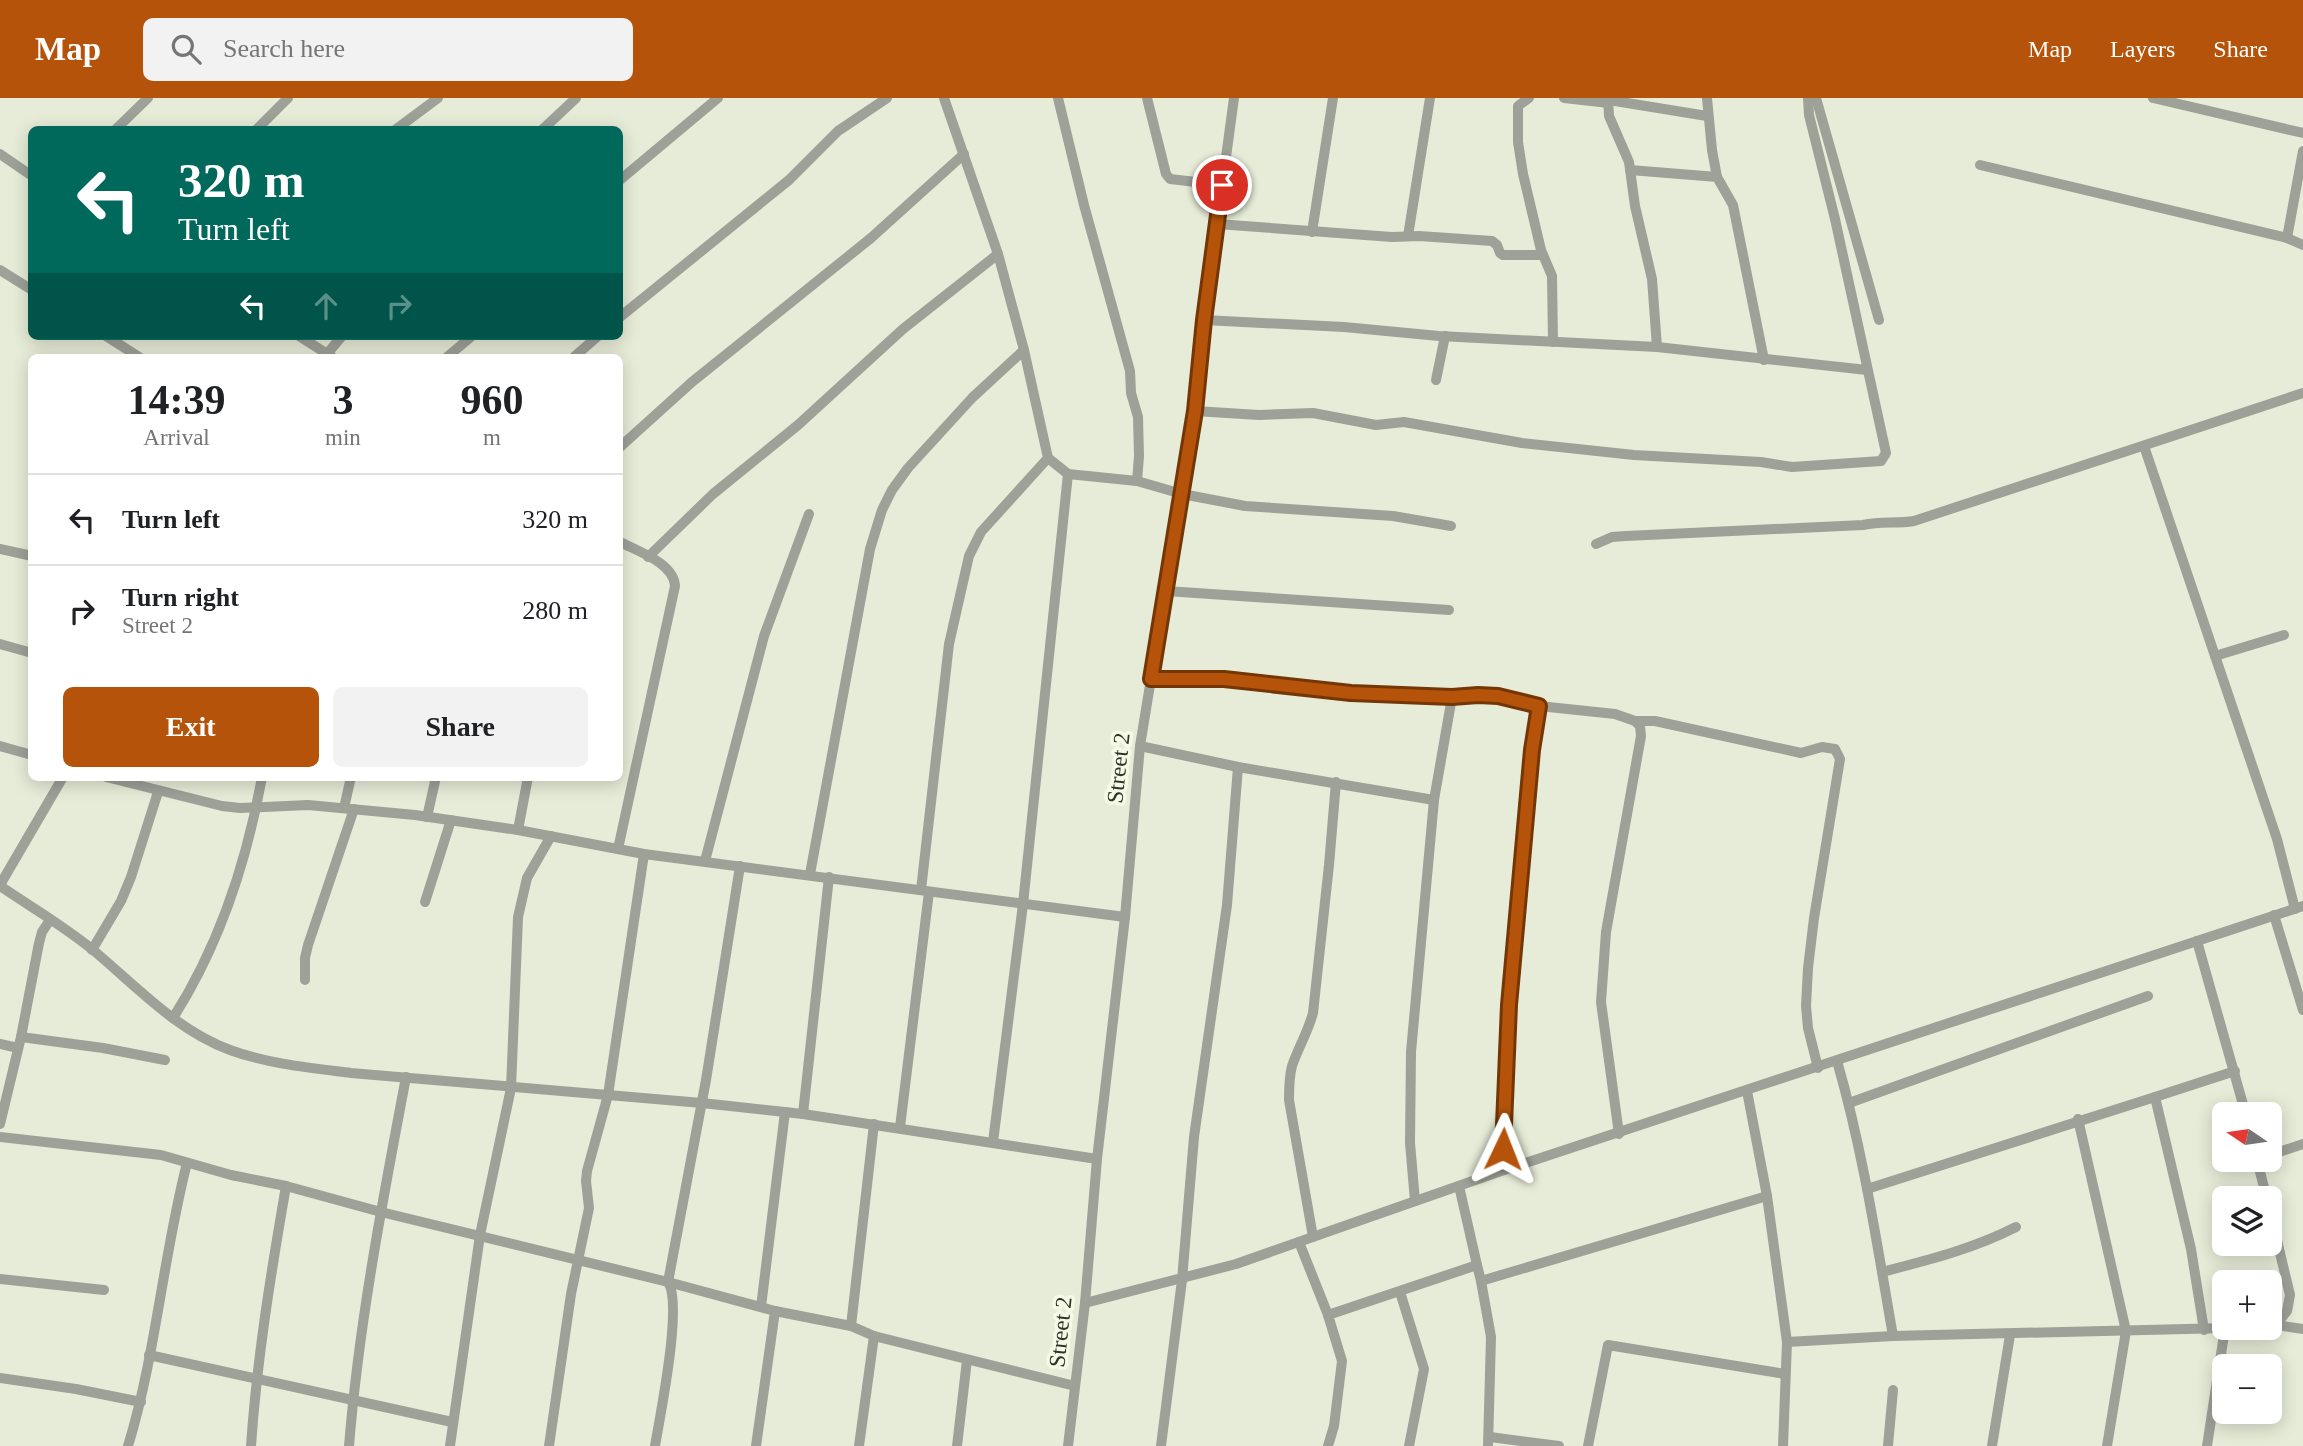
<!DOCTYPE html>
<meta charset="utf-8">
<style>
:root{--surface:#fff;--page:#f2f2f2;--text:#202124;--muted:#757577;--line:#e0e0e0;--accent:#b45309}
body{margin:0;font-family:Georgia,serif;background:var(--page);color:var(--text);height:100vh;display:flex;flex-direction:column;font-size:26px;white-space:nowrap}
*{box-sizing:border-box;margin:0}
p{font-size:23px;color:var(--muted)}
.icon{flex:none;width:38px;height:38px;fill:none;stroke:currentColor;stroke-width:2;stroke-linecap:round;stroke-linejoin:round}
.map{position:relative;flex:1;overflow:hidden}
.panel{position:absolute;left:28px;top:256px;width:595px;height:427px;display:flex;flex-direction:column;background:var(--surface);border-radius:10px;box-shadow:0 4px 18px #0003}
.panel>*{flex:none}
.top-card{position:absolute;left:28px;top:28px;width:595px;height:214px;border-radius:10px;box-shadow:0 4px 18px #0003;background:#00695c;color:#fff;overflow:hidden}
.needle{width:46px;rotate:283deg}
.fabs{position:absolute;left:2212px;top:1004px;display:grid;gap:14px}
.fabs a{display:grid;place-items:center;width:70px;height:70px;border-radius:10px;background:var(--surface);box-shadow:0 4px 18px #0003;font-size:35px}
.pin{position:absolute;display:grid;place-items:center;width:60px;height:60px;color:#fff;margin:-30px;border:4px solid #fff;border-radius:50%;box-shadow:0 2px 7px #0007}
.me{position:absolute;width:77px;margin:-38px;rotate:2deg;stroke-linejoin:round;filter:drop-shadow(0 0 5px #0008)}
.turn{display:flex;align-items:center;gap:24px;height:147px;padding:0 35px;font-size:32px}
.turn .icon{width:91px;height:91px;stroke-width:2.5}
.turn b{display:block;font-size:49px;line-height:60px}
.lanes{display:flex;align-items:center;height:66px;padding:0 35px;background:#0003;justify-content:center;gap:35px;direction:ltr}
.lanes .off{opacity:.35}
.eta{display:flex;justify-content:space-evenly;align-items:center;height:119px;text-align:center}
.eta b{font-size:42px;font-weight:800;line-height:49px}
.button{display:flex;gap:14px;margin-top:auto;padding:14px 35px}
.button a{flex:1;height:80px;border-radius:10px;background:var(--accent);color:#fff;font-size:28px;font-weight:800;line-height:80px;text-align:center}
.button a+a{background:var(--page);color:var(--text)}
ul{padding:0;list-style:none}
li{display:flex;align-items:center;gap:21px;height:91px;padding:0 35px;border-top:2px solid var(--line)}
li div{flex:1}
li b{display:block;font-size:26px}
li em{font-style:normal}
header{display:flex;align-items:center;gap:42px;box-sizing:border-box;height:98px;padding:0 35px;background:var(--accent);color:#fff}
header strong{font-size:33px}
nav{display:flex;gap:38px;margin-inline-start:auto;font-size:24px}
.search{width:490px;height:63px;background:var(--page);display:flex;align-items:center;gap:18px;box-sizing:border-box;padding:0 24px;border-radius:10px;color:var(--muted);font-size:26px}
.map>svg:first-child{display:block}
</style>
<header>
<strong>Map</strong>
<div class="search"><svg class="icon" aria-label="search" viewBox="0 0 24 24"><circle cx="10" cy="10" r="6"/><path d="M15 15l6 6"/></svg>Search here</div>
<nav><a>Map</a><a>Layers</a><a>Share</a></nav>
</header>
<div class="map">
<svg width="2303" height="1348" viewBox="0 0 2303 1348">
<rect width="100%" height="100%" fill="#e7ecd8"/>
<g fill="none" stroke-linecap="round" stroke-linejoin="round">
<g stroke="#9ea198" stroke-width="10">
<polyline points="1058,0 1084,107 1130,273 1131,295 1138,319 1139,358 1137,383"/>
<polyline points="1147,0 1166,76 1170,81 1222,87"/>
<polyline points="1529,0 1518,8 1518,44 1523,76 1541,152 1552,178 1553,244"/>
<polyline points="1564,0 1609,5"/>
<polyline points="1707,0 1712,52 1717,79"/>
<polyline points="1816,0 1879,222"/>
<polyline points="2153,0 2303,35"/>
<polyline points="1609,2 1707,18"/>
<polyline points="115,32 148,0"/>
<polyline points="256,32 288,0"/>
<polyline points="395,32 438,0"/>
<polyline points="542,32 576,0"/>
<polyline points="0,56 32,78"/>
<polyline points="1980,67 2287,140 2303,147"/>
<polyline points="1630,72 1717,79 1733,107 1764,262"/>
<polyline points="620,82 718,0"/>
<polyline points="1217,126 1392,139 1419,138 1492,143 1497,147 1500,155 1503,157 1543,157"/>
<polyline points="1312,134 1333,0"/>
<polyline points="1408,138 1430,0"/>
<polyline points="2287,140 2303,53"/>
<polyline points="0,172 32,192"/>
<polyline points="620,219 789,82 838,33 887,0"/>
<polyline points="1204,222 1344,229 1439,238 1657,249 1652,181 1635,108 1629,64 1609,18 1608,0"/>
<polyline points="106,238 139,259"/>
<polyline points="299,238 332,259"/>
<polyline points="1657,249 1867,272"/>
<polyline points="327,256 342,238"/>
<polyline points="447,259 472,238"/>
<polyline points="574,259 598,238"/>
<polyline points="1436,282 1445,238"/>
<polyline points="1195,313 1259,317 1313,315 1376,327 1404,324 1522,345 1634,357 1761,364 1792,369 1881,363 1886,355 1835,121 1809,17 1808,0"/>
<polyline points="2144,348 2277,741 2295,811"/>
<polyline points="620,349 692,284 871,140 964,56"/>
<polyline points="1048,360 1068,376 1137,383 1182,396 1245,408 1393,418 1451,428"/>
<path d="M1596,446L1612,439L1626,438L1863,427C1882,423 1896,426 1914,423L2303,295"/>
<polyline points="0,451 32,458"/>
<polyline points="648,459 713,396 798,327 903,231 998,156"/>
<polyline points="1166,493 1449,512"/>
<polyline points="0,546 32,555"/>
<polyline points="2215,558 2284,537"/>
<polyline points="1151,581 1224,581 1351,595 1498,598 1539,608 1615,616 1635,623 1640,628 1641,638 1606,834 1601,904 1619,1036"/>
<polyline points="1635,623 1655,623 1801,655 1822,649 1835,651 1840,661 1814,820 1808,870 1806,908 1808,930 1818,970"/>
<polyline points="0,648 32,657"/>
<polyline points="1140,648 1238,669 1434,702"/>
<polyline points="106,679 222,708 240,710 308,707 415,717 518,732 644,756 1125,819"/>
<polyline points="344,710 351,679"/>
<polyline points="427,719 436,679"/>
<polyline points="518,732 528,679"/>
<path d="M618,751L675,488C674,465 637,453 620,444"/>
<polyline points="705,763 764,538 809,416"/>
<polyline points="810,776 870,451 882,412 892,392 908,370 972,300 1024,252"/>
<polyline points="0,787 63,679"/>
<path d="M0,788C31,809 64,828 93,852C136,888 176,932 230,952C268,966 311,970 351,975L702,1005L803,1016L1097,1061"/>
<polyline points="921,792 949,546 969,458 981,434 1048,360 1024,252 998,156 944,0"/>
<polyline points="425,804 451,722"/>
<polyline points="2274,817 2303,912"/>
<polyline points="2197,843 2246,1017"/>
<polyline points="92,852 121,803 131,779 158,694"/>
<polyline points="305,882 305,860 308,847 354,711"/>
<path d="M173,920C219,848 247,762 262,679"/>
<polyline points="21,939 103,950 165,962"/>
<polyline points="0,946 18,950"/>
<path d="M1837,963C1863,1053 1877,1146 1893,1238"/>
<polyline points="1747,993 1767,1098 1787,1244 1783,1348"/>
<polyline points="2155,999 2235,973"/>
<polyline points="1849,1005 2148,898"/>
<polyline points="803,1016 829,779"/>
<polyline points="2078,1021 2126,1233 2107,1348"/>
<polyline points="0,1026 21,939 39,845 42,834 50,822"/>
<polyline points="900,1029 929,794"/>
<polyline points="0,1039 161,1057 231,1077 286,1088 381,1114 668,1184 775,1213 851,1228 874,1238 1075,1288"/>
<polyline points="993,1044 1023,806 1068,376"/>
<polyline points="2270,1057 2303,1046"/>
<polyline points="2257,1062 2267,1101"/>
<polyline points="1504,1072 1502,1039 1509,907 1532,652 1539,608"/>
<polyline points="1459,1088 1477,1167"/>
<polyline points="1867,1091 2155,999 2191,1151 2204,1232"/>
<polyline points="1415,1103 1410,1045 1411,954 1434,702 1452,599"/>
<polyline points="2270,1113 2290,1197 2287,1213 2276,1227 2270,1227"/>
<path d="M1313,1139L1289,1002C1289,990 1289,979 1292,968C1298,950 1308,934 1313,915L1329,767L1336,684"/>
<polyline points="1299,1144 1328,1217 1342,1263 1334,1328 1328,1348"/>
<path d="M1882,1174C1928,1162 1973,1151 2016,1129"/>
<polyline points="0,1181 104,1192"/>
<polyline points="1400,1194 1424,1271 1409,1348"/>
<polyline points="1085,1205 1236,1166 1504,1072 2303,808"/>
<polyline points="761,1209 785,1014"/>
<polyline points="1328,1217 1477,1167 1481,1183"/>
<polyline points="2276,1227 2303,1231"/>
<polyline points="851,1228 874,1026"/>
<polyline points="1787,1244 1893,1238 2227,1230"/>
<polyline points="149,1257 452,1324"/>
<polyline points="0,1280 76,1291 141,1304"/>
<polyline points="1490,1339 1559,1348"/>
<path d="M128,1348C156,1256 163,1158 187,1065"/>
<path d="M251,1348C257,1260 271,1175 286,1088"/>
<path d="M349,1348C359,1224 383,1101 406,979"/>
<polyline points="450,1348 480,1137 511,990 518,819 527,780 551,738"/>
<polyline points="549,1348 571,1196 589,1110 586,1083 587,1073 608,997 644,756"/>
<path d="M655,1348C660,1318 683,1206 668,1184L706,982L740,768"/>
<polyline points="756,1348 775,1213"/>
<polyline points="859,1348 874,1238"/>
<polyline points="957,1348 967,1262"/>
<polyline points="1068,1348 1085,1205 1097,1061 1125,819 1140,648 1195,313 1204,222 1234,0"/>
<polyline points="1161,1348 1182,1182 1194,1039 1227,807 1238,669"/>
<polyline points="1488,1348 1491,1239 1481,1183 1767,1098"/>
<polyline points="1588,1348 1608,1247 1785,1276"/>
<polyline points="1888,1348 1893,1292"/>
<polyline points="1992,1348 2010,1237"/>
<polyline points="2207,1348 2225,1230"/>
</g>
</g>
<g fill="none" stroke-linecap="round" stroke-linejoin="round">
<g stroke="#753606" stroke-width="18">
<polyline id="route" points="1222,87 1204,222 1195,313 1151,581 1224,581 1351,595 1452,599 1478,597 1498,598 1539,608 1532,652 1509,907 1503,1051"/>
</g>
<use href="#route" stroke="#b45309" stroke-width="12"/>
</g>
<g text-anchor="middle" stroke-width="7" stroke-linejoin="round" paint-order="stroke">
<g font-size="23" fill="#31332b" stroke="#f4fae5">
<text transform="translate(1118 670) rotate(-84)" y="8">Street 2</text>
<text transform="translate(1060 1234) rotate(-84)" y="8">Street 2</text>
</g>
</g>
</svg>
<div class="fabs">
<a><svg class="needle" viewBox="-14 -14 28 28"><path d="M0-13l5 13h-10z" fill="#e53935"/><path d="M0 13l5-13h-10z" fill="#757577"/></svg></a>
<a><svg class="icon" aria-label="layers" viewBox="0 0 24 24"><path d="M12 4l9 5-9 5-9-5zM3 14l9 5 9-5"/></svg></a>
<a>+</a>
<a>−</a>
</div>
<div class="pin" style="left:1222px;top:87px;background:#d93025"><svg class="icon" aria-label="arrive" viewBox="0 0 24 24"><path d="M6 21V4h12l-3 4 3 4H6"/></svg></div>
<svg class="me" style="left:1503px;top:1051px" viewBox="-20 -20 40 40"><path d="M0-17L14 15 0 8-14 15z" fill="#b45309" stroke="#fff" stroke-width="4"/></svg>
<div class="top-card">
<div class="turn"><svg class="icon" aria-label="left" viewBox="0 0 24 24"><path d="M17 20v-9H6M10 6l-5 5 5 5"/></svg><div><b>320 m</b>Turn left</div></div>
<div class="lanes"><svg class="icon" aria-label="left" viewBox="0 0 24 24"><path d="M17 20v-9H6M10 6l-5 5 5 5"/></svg><svg class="icon off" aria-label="ahead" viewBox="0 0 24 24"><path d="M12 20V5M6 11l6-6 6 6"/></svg><svg class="icon off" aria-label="right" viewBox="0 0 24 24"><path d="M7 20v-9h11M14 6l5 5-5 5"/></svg></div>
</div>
<section class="panel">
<div class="eta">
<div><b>14:39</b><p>Arrival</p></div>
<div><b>3</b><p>min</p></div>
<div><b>960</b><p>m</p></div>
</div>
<ul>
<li><svg class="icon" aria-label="left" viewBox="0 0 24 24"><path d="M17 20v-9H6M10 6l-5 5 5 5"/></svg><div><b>Turn left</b></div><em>320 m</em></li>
<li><svg class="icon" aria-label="right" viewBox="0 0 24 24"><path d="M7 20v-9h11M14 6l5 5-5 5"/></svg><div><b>Turn right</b><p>Street 2</p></div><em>280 m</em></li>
</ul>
<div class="button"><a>Exit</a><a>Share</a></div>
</section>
</div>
